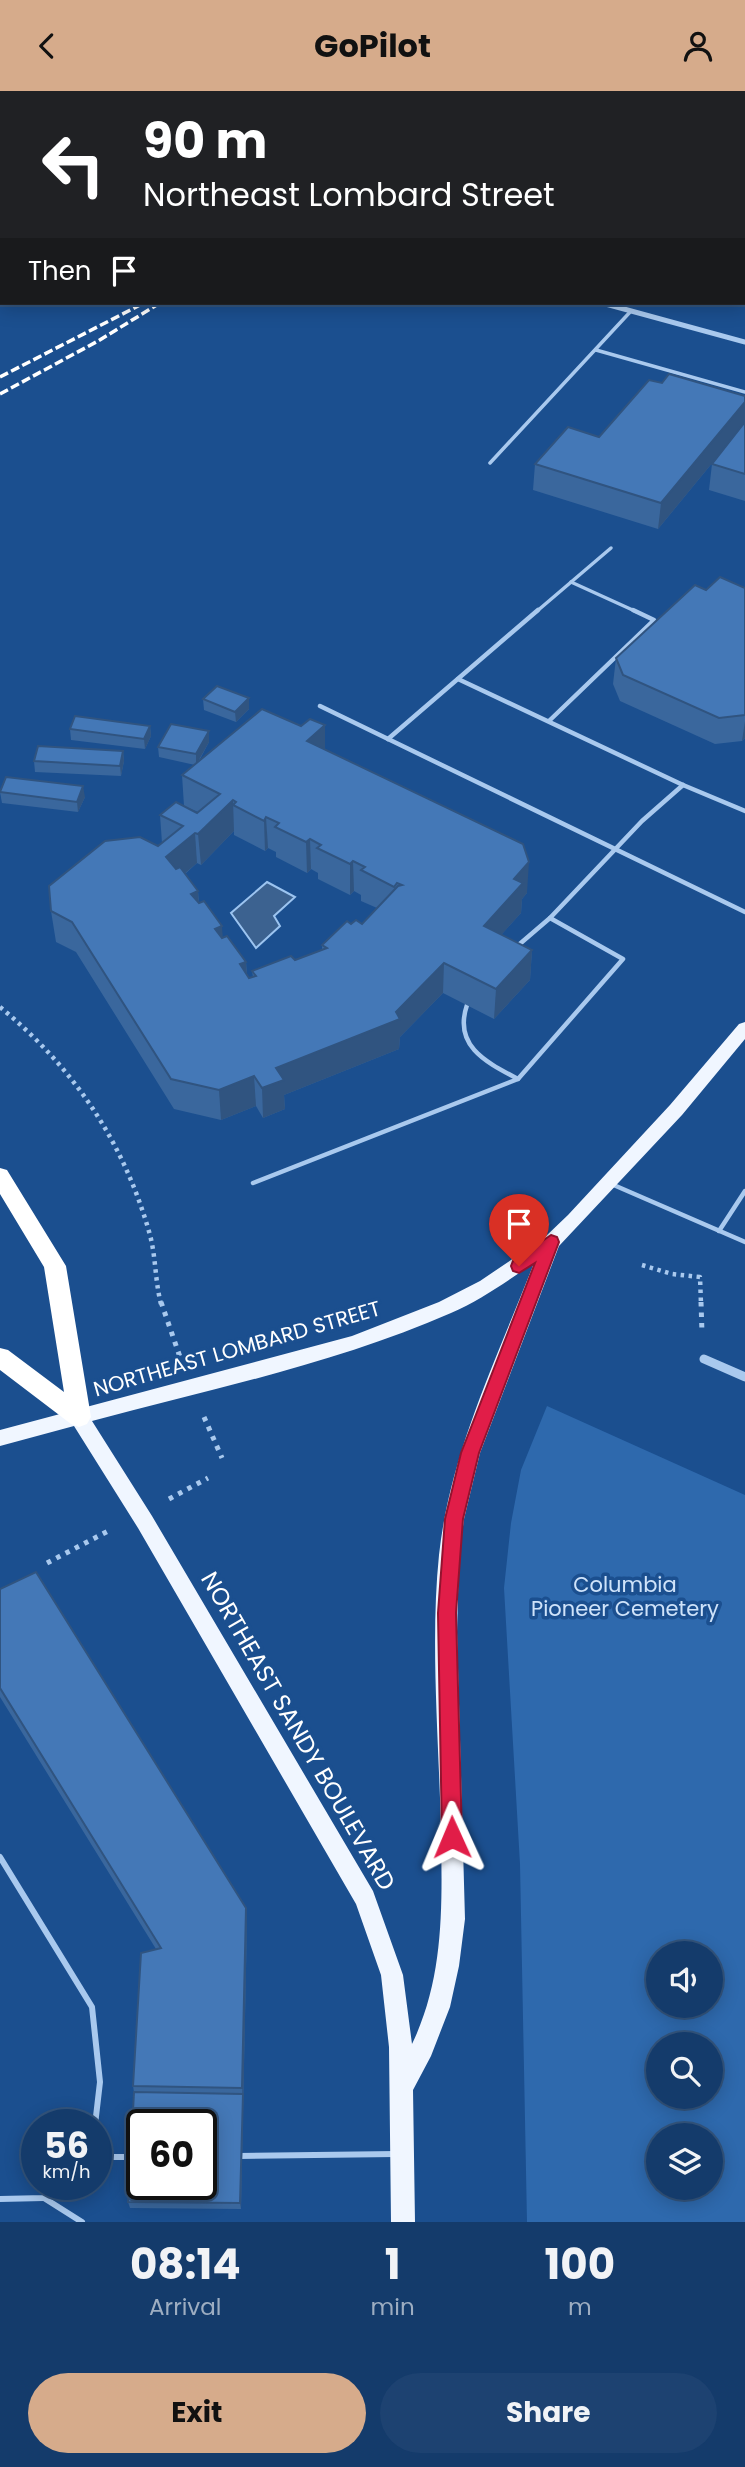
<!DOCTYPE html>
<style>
:root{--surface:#143b6b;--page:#1d4271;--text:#f1f3f6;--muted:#9dadc1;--line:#33557e;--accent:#d6ab8b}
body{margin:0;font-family:Poppins,sans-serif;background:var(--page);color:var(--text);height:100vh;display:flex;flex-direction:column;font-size:26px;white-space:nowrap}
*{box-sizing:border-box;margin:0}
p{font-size:23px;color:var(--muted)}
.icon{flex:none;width:38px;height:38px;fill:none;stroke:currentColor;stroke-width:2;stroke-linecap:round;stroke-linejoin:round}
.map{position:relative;height:2131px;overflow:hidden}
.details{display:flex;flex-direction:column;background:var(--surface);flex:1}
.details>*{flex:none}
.banner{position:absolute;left:0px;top:0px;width:746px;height:214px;box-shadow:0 4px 18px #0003,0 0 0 2px var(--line);background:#202124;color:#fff;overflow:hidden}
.tools{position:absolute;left:646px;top:1850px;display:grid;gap:14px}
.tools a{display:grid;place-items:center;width:77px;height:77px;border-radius:50%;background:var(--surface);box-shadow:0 4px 18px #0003,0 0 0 2px var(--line);font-size:35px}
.speed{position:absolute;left:21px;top:2018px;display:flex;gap:14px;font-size:35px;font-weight:700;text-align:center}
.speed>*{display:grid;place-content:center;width:91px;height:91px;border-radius:50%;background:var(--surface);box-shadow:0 4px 18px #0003,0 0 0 2px var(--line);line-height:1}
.speed small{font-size:18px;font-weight:400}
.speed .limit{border:4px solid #111;border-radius:10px;background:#fff;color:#111}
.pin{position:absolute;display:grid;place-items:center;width:60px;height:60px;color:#fff;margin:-72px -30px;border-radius:50% 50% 50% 0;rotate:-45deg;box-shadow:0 0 7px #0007}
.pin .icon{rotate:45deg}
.me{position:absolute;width:77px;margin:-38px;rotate:359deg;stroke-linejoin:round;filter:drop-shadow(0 0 5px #0008)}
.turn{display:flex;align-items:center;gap:24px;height:147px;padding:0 28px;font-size:32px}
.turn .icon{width:91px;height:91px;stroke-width:2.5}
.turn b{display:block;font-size:49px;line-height:60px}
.then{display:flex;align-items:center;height:66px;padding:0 28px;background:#0003;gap:14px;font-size:26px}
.eta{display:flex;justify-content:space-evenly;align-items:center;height:119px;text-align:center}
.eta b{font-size:42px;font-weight:700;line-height:49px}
.action{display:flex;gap:14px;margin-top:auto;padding:14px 28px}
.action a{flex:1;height:80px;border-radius:42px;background:var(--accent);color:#111;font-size:28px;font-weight:700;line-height:80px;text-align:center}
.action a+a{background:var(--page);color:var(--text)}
header{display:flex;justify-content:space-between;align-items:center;height:91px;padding:0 28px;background:var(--accent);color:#111;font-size:32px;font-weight:700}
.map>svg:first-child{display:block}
</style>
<header><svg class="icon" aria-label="back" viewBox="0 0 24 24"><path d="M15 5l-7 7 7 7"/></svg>GoPilot<svg class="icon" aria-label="person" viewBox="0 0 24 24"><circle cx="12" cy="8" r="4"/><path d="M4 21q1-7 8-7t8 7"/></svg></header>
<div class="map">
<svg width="745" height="2131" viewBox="0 0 745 2131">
<rect width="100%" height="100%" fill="#1b4f8f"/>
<path fill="#2e69ad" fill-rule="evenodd" d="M547,1315L745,1404V2131H527L520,1773L504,1497L511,1432L521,1379ZM658,1862H710V1914H658ZM658,1953H710V2006H658ZM658,2044H710V2096H658Z"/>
<polygon fill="#3c6290" stroke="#9cc4f0" stroke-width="2" points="267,791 295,806 274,825 280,835 256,857 231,822"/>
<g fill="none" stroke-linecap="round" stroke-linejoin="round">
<g stroke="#a9c9ee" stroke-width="4.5" stroke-dasharray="3.5 4.5" stroke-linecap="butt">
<path d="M0,916C74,977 124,1051 150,1144C156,1167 155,1190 161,1213"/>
<polyline points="642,1174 672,1183 700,1186 701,1213"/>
</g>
<g stroke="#a9c9ee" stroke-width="5" stroke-dasharray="4.5 6" stroke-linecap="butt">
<polyline points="161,1211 180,1266"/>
<polyline points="701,1211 702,1242"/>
<polyline points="204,1326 222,1367"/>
<polyline points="169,1408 208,1387"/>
<polyline points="47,1472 112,1438"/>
</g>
<g stroke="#a9c9ee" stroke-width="3.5">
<polyline points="167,2 171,0"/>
<polyline points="596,259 745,301"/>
<polyline points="490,372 631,220"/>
<polyline points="571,491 637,521"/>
<polyline points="536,521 611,457"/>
</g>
<g stroke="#a9c9ee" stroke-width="4.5">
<polyline points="458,588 683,694 745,720"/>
<polyline points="320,615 745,821"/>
<polyline points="549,630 654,529 633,519"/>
<polyline points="388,648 538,519"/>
<polyline points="515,857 550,827"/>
<path d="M467,914C453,955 486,971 518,988"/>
<polyline points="253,1092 518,988 623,868 550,827 642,730 683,694"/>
<polyline points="609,1092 745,1151"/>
<polyline points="719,1140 745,1100"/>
</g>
<g stroke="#a9c9ee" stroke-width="6">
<polyline points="0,1766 92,1916 100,1991 95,2034"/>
<polyline points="238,2065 396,2063"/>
<polyline points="96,2066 142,2066"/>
<polyline points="44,2107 82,2131"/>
<polyline points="0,2108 44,2107 62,2093"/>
</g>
<g stroke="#a9c9ee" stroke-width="5">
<polyline points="666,2 669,0"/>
<polyline points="602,212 745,251"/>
</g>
<polyline stroke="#a9c9ee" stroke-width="9" points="704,1268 745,1286"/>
<path fill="#f0f6ff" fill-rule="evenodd" d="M745,931V948L682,1024L559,1155L480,1362L464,1428L459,1466L457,1541L465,1828L459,1875L450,1916L431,1965L413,1999L415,2131H391L389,1956L381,1884L356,1813L138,1437L74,1335L0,1355V1339L352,1245L439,1211L480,1190L545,1146L568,1124L670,1014L739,933ZM534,1172C497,1267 450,1362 439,1464C430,1551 439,1651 441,1739C442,1812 445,1885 412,1953L403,1884L373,1800L152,1425L92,1330C212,1298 337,1272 451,1222C481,1209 507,1190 534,1172Z"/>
<polygon fill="#fff" fill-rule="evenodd" points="0,1077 7,1079 66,1175 91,1326 87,1333 79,1336 71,1333 0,1279 0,1257 8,1259 64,1301 44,1176 0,1103"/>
<g stroke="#fff" stroke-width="3.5" stroke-dasharray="9 3.5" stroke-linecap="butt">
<polyline points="549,2 552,0"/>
<polyline points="0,286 140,214"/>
<polyline points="0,303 98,250 160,212"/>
</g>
</g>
<g fill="#3a679d" fill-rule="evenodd">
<polygon points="0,0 95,0 91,2 2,2 2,34 0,33"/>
<polygon points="662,292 745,305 745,410 709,399 712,373 727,354 658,438 533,399 535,373 599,346"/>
<polygon points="745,497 745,647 742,650 715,653 620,610 613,593 616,567 706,499"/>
<polygon points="249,607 249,618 236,631 204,619 203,608"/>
<polygon points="150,635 151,645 145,658 71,649 70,638"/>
<path d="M209,640V651L199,670L325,659L527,802L522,808L521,822L501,844L532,859L530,889L494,928L443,902L400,946L399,958L284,1004L285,1018L263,1027L256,1015L221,1029L174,1018L76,861L56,851L51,820L162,752L160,724L197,722L198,721L184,715L182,684L195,674L159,666L158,656ZM234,740V744L265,760L268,757L276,761V766L307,782L311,778L318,782V788L350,804L354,800L361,804V810L377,817L362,833H351L322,854V859L295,869L252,880L253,886L249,887L247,883L246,871L222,847V835L199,812L198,800L185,783L197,772L201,774Z"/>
<polygon points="123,660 124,670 121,685 35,681 34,670"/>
<polygon points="0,701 85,706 78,721 2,712"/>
<polygon points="0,1498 246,1817 247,1831 241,2118 130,2117 128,2111 134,2001 133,1995 156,1858 0,1606"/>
</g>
<g fill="#305480">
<polygon points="31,0 95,0 91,2 27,2"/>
<polygon points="391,0 440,0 440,2 388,2"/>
<polygon points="2,150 2,170 0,171 0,151"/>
<polygon points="745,311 745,332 658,438 661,412"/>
<polygon points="249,607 249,618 236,631 235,621"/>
<polygon points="745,630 745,647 742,650"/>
<polygon points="325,634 325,665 307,650"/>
<polygon points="150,635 151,645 145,658 144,648"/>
<polygon points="209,640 209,651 196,674 196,663"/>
<polygon points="123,660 124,670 121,685 120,675"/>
<polygon points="83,695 85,706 78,721 77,711"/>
<polygon points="233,709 234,740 201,774 198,743"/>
<polygon points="266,726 268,757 265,760 264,730"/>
<polygon points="195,742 197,772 169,796 166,766"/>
<polygon points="310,748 311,778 307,782 306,751"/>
<polygon points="353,770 354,800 350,804 350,773"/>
<polygon points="529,771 527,802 522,808 521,822 482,865 484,835 514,788"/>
<polygon points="198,800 200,830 191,803"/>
<polygon points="222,835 224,865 215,838"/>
<polygon points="532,859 530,889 494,928 496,898"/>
<polygon points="246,871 248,901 240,873"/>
<polygon points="444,872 443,902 400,946 399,958 284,1004 285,1018 263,1027 262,997 276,977 396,921"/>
<polygon points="254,985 256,1015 221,1029 219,999"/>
<polygon points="246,1817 247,1831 241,2118 240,2112"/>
</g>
<g fill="#4478b7" stroke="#305480" stroke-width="2" fill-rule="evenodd">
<polygon points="0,0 31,0 27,2 2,2 2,8 0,7"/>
<polygon points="212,0 391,0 388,2 208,2"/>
<polygon points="669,283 745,305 745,311 661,412 535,373 568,336 599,346 649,289 662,292"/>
<polygon points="745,331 745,383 712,373"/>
<polygon points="720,486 745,497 745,624 719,627 623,584 616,567 695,494 706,499"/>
<polygon points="217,595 249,607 235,621 203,608"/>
<path d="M262,618L301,635L310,628L325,634L307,650L523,753L529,771L514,788L523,792L484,835L532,859L496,898L444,872L396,921L400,928L276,977L284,989L262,997L254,985L219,999L171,988L72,831L51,820L49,795L105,750L140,746L158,755L183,735L160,724L176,711L197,722L220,703L182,684ZM233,709L236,711L233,714L264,730L266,726L279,732L275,736L306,751L310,748L321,754L317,757L350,773L353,770L365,776L361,779L394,796L397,792L402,794L398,795L362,833L356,829L351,833L347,830L322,854L327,857L295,869L291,865L252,880L256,885L249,887L240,873L246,871L227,845L222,847L215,838L222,835L204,810L199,812L191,803L198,800L180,776L176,778L166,766L195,742L198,743Z"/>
<polygon points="75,625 150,635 144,648 70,638"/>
<polygon points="171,633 209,640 196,663 158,656"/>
<polygon points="38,655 123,660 120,675 34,670"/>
<polygon points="6,686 83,695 77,711 0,701"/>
<polygon points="36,1481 246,1817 242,1997 133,1995 141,1862 161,1857 0,1597 0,1498"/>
<path d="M134,2001L243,2003L240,2112L128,2111ZM142,2034H201V2093H142Z"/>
</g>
<polygon fill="#e11d48" stroke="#92132f" stroke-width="2" points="551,1144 557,1146 559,1151 479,1362 463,1428 456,1522 462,1746 459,1753 452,1756 445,1753 442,1746 438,1522 445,1428 461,1362 535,1172 519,1182 513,1180 511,1175 513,1170"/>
<g text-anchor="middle" stroke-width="7" stroke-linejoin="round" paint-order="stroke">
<g font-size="21" fill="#fff" stroke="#1b4f8f">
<text transform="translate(237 1258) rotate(-16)" y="7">NORTHEAST LOMBARD STREET</text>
</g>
<g font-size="21" fill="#cfe3fa" stroke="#1b4f8f">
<text x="625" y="1501">Columbia<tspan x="625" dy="24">Pioneer Cemetery</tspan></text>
</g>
<g font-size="24" fill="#fff" stroke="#1b4f8f">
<text transform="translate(298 1640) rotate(60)" y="8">NORTHEAST SANDY BOULEVARD</text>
</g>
</g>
</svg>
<div class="tools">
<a><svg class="icon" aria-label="sound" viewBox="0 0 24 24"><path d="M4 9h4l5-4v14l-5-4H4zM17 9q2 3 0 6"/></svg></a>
<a><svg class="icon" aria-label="search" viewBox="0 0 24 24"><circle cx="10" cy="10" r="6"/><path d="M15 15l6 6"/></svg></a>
<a><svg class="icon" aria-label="layers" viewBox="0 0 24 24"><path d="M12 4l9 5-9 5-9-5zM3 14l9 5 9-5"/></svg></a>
</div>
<div class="speed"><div>56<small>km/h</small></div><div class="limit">60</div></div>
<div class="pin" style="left:519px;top:1175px;background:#d93025"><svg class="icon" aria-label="arrive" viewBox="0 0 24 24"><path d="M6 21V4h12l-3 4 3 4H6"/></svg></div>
<svg class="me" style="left:452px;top:1746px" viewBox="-20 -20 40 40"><path d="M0-17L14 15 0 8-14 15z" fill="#e11d48" stroke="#fff" stroke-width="4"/></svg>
<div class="banner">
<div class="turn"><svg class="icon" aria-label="left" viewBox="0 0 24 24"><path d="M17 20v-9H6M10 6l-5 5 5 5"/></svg><div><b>90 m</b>Northeast Lombard Street</div></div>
<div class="then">Then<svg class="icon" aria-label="arrive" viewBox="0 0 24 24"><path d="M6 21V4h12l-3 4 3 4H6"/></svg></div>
</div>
</div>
<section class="details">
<div class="eta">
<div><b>08:14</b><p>Arrival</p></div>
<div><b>1</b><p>min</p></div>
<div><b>100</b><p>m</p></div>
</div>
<div class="action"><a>Exit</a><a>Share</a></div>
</section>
